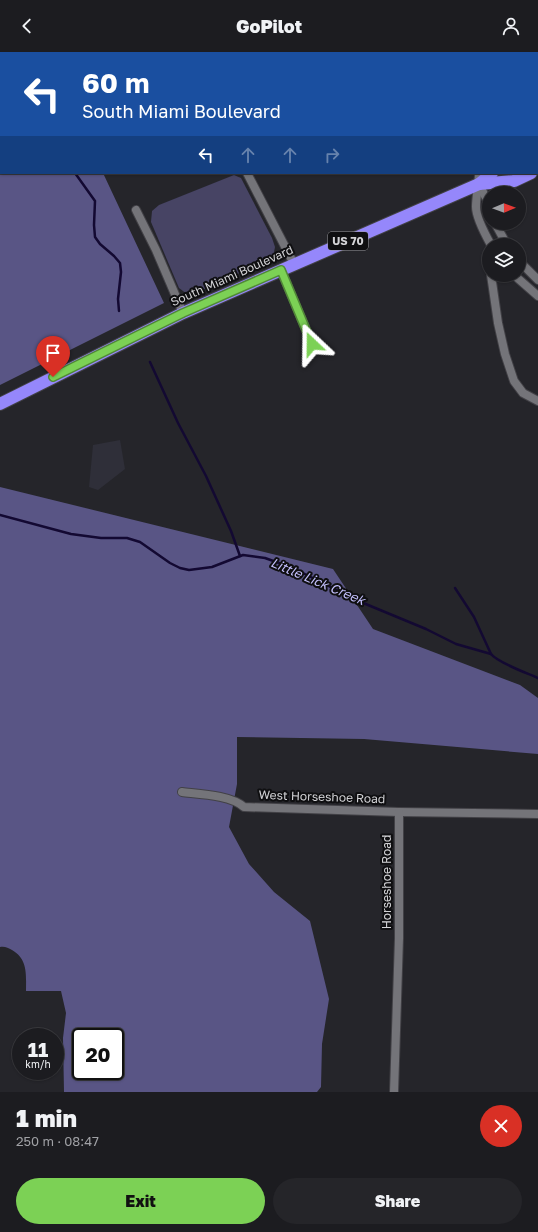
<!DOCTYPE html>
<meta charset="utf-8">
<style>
:root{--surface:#1c1c20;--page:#252529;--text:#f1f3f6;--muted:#a0a1a5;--line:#3a3a3e;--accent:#7cd155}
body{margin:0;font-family:"Golos Text",sans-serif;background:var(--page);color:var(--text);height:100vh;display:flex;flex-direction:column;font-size:15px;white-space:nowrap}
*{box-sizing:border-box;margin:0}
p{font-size:13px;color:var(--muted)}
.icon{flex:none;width:22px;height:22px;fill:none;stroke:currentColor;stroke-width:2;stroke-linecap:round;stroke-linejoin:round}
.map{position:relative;height:1040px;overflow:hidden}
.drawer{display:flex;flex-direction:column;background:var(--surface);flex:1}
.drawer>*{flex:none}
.guide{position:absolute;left:0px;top:0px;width:538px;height:122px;box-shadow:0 1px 3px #0004,0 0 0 1px var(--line);background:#1a4fa0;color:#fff;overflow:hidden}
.needle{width:26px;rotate:89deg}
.buttons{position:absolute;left:482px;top:134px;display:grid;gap:8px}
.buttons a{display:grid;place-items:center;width:44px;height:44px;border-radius:50%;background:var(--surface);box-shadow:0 1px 3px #0004,0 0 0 1px var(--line);font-size:20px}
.speed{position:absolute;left:12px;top:976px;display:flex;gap:8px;font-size:20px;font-weight:700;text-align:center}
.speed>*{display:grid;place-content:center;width:52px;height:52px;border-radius:50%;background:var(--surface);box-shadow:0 1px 3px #0004,0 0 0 1px var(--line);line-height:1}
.speed small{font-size:10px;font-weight:400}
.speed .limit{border:2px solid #111;border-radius:6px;background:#fff;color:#111}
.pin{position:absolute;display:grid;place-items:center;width:34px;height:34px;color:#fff;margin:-41px -17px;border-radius:50% 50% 50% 0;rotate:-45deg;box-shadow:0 0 4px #0007}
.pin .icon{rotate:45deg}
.me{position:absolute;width:44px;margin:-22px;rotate:337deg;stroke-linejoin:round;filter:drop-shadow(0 0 3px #0008)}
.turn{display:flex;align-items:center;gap:14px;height:84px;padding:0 16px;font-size:18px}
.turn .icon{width:52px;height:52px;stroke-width:2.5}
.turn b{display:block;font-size:28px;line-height:34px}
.lanes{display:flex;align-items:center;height:38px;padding:0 16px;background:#0003;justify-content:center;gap:20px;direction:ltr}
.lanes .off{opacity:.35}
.round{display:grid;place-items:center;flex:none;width:42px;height:42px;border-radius:21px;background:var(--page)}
.headline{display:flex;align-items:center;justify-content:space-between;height:68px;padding:0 16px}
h1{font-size:24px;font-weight:800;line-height:30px}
.primary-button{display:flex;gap:8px;margin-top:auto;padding:8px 16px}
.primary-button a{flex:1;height:46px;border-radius:24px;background:var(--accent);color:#111;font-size:16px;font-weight:800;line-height:46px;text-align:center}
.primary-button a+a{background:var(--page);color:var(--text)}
header{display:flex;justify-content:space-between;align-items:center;height:52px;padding:0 16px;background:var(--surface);font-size:18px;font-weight:800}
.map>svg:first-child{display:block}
</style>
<header><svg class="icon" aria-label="back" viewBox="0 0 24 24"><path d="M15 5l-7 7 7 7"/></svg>GoPilot<svg class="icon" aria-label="person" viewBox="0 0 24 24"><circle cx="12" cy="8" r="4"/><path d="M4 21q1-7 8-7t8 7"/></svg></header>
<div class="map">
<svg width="538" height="1040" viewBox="0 0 538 1040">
<rect width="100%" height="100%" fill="#25252a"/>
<polygon fill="#2f2f39" points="120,388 125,417 98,438 89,435 93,393"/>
<polygon fill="#474464" points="234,123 241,126 272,186 275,195 273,205 266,209 198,240 187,242 179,236 151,170 152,159 159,153"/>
<g fill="#595585" fill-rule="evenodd">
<polygon points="0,0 112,0 1,1 1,121 103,121 164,251 0,333"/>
<polygon points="265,0 428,0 413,1"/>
<path d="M0,435L333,517L373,577L520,633L538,646V702L364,687L237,685V732L229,775L249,812L274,840L310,869L329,947L322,992L321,1035L317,1040H64L63,986L66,961L61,939H26C26,923 28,907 12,898C8,896 5,894 0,895ZM81,985H115V1019H81Z"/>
</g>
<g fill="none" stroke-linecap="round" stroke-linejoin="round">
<g stroke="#130932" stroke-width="2.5">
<polyline points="17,0 17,1"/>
<polyline points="75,121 95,149 94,173 95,185 100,192 114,204 120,211 121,220 118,247 119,259"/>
<polyline points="150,310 178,371 206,424 231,479 240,504"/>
<path d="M0,463L71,482L101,486H127L140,490L170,511L180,516L189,518L212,515L243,503L265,506L293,516L356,548L426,577L456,592L491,602C498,611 527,621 538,626"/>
<polyline points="455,536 474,565 491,602"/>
</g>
<g stroke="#424146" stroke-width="10">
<g id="minor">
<polyline points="479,0 479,1"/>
<polyline points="247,121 294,212"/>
<path d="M479,121C479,132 476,144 476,155C476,166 486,184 491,193"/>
<polyline points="479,132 489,152"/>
<polyline points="136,158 156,198 183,261"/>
<polyline points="495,171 507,193"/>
<polyline points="519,209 538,228"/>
<polyline points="281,218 312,292"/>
<polyline points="491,223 498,271 505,302 514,329 523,341 538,349"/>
<polyline points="514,223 538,244"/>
<path d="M182,740C199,742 231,743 244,755L399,760L538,762"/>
<polyline points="394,1040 399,886 399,760"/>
</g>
</g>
<g stroke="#424146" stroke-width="14">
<g id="highway">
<polyline points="537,96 538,96"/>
<polyline points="479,132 514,129 531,121"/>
<polyline points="0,352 183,261 479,132 492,121"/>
</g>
</g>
<use href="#minor" stroke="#747479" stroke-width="8"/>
<use href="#highway" stroke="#9587fb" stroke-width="12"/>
</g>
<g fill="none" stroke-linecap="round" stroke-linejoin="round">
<g stroke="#518837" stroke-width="10">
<polyline id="route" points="53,325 183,261 281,218 312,292"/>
</g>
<use href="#route" stroke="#7cd155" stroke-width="7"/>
</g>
<g text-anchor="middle" stroke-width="4" stroke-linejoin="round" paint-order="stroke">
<rect fill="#0f0f11" stroke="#98989b" stroke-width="1" x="328" y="180" width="40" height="18" rx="3"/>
<g font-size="11" font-weight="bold" fill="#d3d3d6">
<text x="348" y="193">US 70</text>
</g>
<g font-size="12" fill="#d3d3d6" stroke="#0f0f11">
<text transform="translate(232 224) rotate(-24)" y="4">South Miami Boulevard</text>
<text transform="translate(322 745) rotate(2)" y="4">West Horseshoe Road</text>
<text transform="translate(387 830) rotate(-90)" y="4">Horseshoe Road</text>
</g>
<g font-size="13" font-style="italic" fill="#c2befb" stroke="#0f0f11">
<text transform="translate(318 529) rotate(23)" y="5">Little Lick Creek</text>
</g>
</g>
</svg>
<div class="buttons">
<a><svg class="needle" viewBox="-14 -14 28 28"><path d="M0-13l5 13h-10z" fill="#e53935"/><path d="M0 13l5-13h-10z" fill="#a0a1a5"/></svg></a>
<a><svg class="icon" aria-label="layers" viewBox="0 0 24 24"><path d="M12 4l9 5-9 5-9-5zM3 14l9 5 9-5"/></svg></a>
</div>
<div class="speed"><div>11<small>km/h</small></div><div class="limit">20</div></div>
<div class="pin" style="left:53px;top:325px;background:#d93025"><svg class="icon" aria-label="arrive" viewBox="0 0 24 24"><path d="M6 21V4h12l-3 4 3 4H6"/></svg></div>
<svg class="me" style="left:312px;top:292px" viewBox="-20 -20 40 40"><path d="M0-17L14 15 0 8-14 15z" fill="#7cd155" stroke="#fff" stroke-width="4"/></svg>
<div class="guide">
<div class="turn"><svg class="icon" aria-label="left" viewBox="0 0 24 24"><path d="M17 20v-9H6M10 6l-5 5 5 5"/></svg><div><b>60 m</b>South Miami Boulevard</div></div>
<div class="lanes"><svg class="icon" aria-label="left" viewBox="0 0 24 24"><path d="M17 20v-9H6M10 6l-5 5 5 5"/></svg><svg class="icon off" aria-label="ahead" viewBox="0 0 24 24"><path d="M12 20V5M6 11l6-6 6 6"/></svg><svg class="icon off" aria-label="ahead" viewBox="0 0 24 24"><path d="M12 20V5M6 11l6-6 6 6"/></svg><svg class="icon off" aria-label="right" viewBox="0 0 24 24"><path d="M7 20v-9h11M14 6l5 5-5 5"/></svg></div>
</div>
</div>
<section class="drawer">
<div class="headline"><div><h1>1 min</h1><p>250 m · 08:47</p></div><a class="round" style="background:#d93025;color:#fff"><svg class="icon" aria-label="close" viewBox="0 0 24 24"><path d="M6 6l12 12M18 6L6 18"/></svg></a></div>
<div class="primary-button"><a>Exit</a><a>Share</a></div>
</section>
